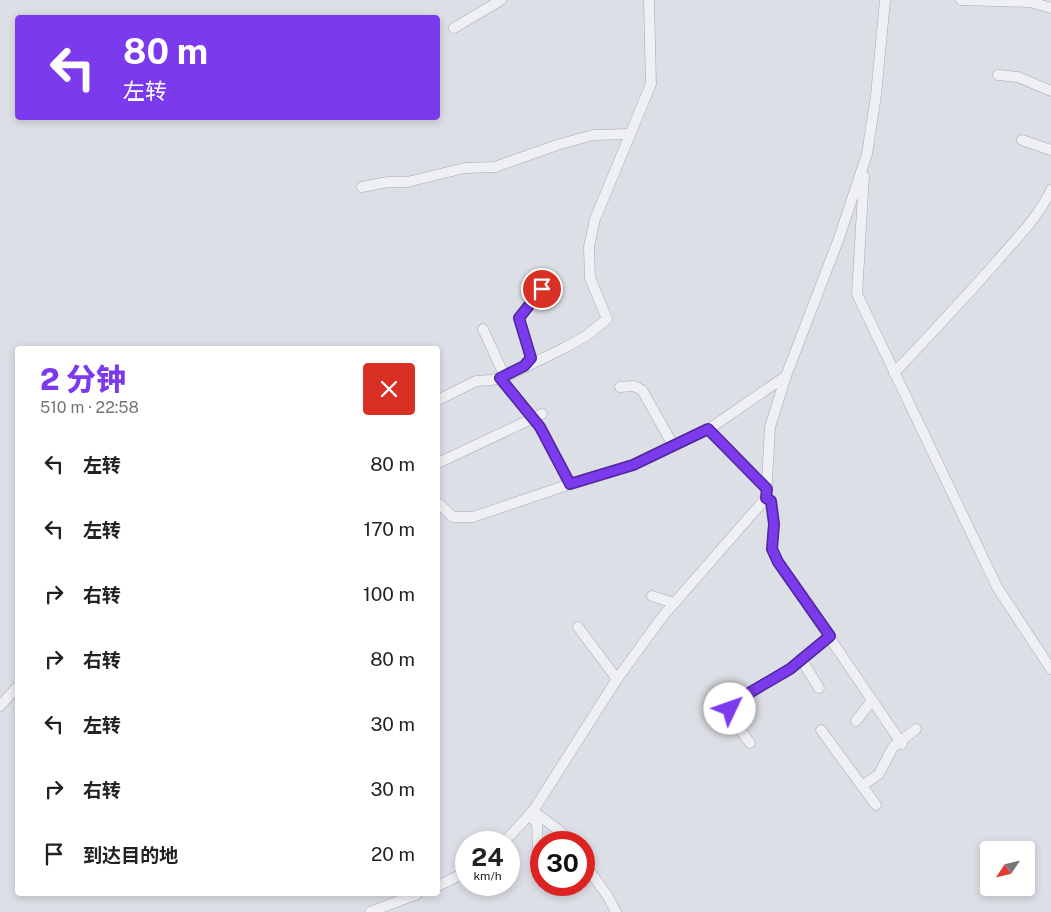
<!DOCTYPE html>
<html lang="zh">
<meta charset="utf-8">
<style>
:root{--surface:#fff;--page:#f6f6f6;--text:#222;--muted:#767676;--accent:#7c3aed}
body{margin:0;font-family:"Public Sans","Noto Sans SC",sans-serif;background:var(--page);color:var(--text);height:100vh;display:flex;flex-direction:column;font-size:19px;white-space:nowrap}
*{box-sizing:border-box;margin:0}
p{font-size:16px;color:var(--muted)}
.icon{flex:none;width:28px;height:28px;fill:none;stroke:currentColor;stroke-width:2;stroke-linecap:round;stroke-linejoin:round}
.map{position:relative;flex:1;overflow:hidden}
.panel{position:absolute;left:15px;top:346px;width:425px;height:550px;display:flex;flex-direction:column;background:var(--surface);border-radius:5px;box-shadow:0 2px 8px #0003}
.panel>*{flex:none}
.top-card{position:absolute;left:15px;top:15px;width:425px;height:105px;border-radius:5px;box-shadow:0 2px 8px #0003;background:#7c3aed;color:#fff;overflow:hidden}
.needle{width:32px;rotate:235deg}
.fabs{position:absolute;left:980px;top:841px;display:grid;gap:10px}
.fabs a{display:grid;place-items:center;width:55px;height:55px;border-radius:5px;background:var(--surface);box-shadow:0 2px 8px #0003;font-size:25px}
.speed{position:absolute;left:455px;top:831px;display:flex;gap:10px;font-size:25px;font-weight:700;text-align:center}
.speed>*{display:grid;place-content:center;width:65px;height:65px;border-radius:50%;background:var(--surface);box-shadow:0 2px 8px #0003;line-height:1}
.speed small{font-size:12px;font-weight:400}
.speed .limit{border:8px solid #d22;background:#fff;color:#111}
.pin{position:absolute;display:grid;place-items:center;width:42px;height:42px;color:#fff;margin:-21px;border:2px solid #fff;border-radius:50%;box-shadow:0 1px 5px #0007}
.me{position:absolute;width:55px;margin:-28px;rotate:48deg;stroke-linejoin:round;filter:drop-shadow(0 0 4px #0008)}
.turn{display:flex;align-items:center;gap:18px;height:105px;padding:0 25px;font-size:22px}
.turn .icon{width:65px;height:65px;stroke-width:2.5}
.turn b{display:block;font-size:35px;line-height:42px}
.round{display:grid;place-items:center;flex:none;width:52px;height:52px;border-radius:5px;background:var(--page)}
.overview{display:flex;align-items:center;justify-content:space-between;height:85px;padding:0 25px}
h1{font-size:30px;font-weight:800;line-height:38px;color:var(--accent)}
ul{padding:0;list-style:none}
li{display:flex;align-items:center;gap:15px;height:65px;padding:0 25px}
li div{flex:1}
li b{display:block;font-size:19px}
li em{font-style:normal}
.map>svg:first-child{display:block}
</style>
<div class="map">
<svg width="1051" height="912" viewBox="0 0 1051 912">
<rect width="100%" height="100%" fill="#dddfe6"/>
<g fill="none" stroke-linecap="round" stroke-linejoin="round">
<g stroke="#a7a9b3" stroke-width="11">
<g id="street">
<polyline points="961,0 1030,2 1051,8"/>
<polyline points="454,28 501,0"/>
<polyline points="998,75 1018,77 1051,91"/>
<polyline points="1022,140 1051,150"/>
<polyline points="864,176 857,294 997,587 1051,669"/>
<polyline points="362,187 388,182 407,182 465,168 495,167 557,145 593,135 630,134"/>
<polyline points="483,329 505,377"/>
<polyline points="525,365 531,358 519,318 542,289"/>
<path d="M894,373C929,336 964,299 998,260C1017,238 1039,216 1051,190"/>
<polyline points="500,378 540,427 571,484"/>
<polyline points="620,387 634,386 642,390 673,445"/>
<polyline points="438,400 476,381 491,380 505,377 564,348 586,336 607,319 590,278 589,247 595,219 651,84 649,0"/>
<polyline points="709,429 767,489"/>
<polyline points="438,463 542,414"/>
<polyline points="766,498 771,501 774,524 772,549 778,562 902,744"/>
<polyline points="438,503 453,517 473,517 588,478 633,465 709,429 786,376"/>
<polyline points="652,596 674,603"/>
<polyline points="578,627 617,679"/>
<polyline points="801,659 819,688"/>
<polyline points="0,706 18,686"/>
<polyline points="856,721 872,700"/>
<polyline points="821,730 862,786 879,774 893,747 916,729"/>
<path d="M750,743C742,732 728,717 732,703L790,669L830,637"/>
<polyline points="862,786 876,805"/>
<polyline points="533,811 560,831 568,842"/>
<polyline points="529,815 537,823 538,849"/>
<polyline points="504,842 533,811 617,679 663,616 766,498 770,427 786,376 839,238 867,154 876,95 885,0"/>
<polyline points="584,864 607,895 616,912"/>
<polyline points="438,886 466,872"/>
<polyline points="370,912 417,894"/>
</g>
</g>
<use href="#street" stroke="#eff0f4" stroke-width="10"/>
</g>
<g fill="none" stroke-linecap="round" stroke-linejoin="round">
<g stroke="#51269a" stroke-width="12">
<polyline id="route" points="542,289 519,318 531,358 524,366 500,378 540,427 570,484 633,465 708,429 767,489 766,498 771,501 774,524 772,549 778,562 830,636 790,669 732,703 730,709"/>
</g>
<use href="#route" stroke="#7c3aed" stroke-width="9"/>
</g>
</svg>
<div class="fabs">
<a><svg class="needle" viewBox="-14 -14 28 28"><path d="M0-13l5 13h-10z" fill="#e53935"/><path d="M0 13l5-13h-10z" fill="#767676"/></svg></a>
</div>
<div class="speed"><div>24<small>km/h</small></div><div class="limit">30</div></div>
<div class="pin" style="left:542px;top:289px;background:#d93025"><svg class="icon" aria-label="arrive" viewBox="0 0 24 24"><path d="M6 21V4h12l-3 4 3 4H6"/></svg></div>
<svg class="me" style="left:730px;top:709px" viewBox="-20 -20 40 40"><circle r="19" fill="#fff"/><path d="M0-13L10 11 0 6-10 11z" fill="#7c3aed"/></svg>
<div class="top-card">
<div class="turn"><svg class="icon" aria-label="left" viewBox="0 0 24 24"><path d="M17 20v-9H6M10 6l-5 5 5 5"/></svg><div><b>80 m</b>左转</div></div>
</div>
<section class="panel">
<div class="overview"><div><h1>2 分钟</h1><p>510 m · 22:58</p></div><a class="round" style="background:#d93025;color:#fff"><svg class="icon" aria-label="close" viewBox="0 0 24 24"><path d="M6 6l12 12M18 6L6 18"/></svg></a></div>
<ul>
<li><svg class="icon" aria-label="left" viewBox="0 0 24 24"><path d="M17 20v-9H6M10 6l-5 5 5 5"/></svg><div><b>左转</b></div><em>80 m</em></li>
<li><svg class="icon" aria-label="left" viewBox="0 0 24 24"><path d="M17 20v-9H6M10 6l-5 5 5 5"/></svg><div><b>左转</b></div><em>170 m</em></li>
<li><svg class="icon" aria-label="right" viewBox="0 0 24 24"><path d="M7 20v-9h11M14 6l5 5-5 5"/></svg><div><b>右转</b></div><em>100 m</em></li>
<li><svg class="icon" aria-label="right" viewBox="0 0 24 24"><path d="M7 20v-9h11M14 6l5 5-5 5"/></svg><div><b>右转</b></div><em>80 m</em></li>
<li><svg class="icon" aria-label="left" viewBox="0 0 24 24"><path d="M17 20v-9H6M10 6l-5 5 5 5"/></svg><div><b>左转</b></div><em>30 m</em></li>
<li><svg class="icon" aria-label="right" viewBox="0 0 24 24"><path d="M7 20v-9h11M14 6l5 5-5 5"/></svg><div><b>右转</b></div><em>30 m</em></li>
<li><svg class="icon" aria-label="arrive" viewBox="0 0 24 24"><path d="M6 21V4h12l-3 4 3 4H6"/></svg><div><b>到达目的地</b></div><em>20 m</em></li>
</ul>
</section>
</div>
